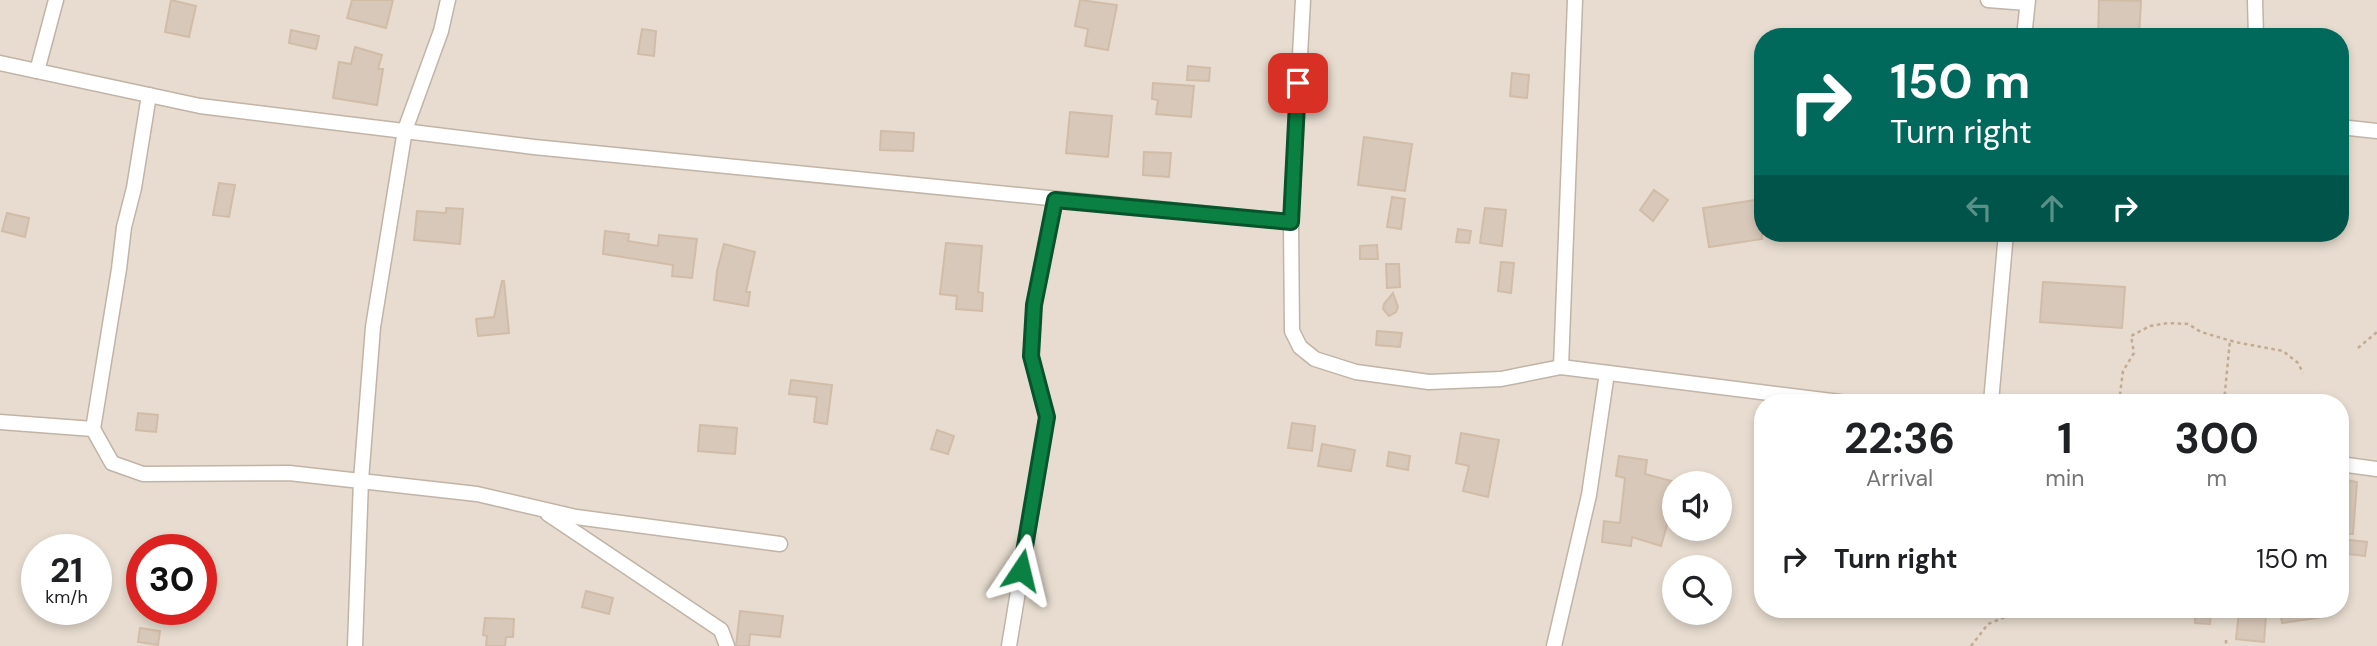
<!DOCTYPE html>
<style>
:root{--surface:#fff;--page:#f6f6f6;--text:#202124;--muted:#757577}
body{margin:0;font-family:"DM Sans",sans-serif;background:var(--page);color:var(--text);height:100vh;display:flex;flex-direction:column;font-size:26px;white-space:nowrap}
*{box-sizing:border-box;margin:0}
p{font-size:23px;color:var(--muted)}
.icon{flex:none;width:38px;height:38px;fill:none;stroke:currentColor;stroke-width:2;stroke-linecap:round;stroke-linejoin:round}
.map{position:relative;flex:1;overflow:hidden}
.side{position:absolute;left:1754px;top:394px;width:595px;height:224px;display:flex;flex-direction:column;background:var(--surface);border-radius:28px;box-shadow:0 4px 10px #0003}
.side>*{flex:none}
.guide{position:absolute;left:1754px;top:28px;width:595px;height:214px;border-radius:28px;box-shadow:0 4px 10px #0003;background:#00695c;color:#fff;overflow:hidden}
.buttons{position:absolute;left:1662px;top:471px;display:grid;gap:14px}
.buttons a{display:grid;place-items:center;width:70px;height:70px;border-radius:50%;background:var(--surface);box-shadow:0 4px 10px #0003;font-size:35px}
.speed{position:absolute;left:21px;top:534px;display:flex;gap:14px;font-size:35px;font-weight:700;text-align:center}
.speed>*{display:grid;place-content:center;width:91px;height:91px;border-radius:50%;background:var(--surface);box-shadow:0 4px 10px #0003;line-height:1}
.speed small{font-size:18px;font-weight:400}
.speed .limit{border:10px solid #d22;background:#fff;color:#111}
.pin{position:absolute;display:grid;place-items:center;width:60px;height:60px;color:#fff;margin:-30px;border-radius:14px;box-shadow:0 4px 10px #0006}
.me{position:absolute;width:77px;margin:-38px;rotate:10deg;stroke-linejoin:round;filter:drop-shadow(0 0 5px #0008)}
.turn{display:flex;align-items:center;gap:24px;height:147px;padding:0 21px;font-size:32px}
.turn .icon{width:91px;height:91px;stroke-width:2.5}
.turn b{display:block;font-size:49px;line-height:60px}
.lanes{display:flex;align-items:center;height:66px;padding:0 21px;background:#0003;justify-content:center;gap:35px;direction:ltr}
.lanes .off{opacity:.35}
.eta{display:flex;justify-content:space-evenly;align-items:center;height:119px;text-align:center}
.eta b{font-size:42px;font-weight:700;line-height:49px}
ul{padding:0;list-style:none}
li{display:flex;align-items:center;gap:21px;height:91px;padding:0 21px}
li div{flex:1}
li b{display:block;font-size:26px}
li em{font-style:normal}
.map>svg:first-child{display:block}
</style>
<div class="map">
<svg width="2377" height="646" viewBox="0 0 2377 646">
<rect width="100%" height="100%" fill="#f3ebe1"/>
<path fill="#e7dccf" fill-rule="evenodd" d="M0,0H2377V646H0ZM1762,37H2340V233H1762ZM1762,402H2340V609H1762ZM1675,483H1720V528H1675ZM37,550H96V609H37ZM142,550H201V609H142ZM1675,567H1720V612H1675Z"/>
<g fill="#d8c8b9" stroke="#d1bca8" stroke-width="2">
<polygon points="171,0 196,6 189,37 165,32"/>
<polygon points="352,0 393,0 386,28 347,18"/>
<polygon points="1080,0 1117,5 1108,50 1085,46 1088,29 1075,26"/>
<polygon points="2099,0 2141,1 2139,37 2098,37"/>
<polygon points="642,29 656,31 654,56 638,54"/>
<polygon points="291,30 319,36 316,49 289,43"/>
<polygon points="355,47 382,55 378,69 383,69 377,105 333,98 339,62 351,64"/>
<polygon points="1188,66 1210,68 1209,81 1187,80"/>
<polygon points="1512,73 1529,75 1527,98 1510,96"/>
<polygon points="1153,83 1194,86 1191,117 1156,114 1158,100 1152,99"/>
<polygon points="1070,112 1112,116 1108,157 1066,153"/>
<polygon points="881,131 914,133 913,151 880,150"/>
<polygon points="1364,137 1412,144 1405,191 1358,185"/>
<polygon points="1144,152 1171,153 1169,177 1143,175"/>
<polygon points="219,183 235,185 229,217 213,215"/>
<polygon points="1654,190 1668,200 1653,221 1640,210"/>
<polygon points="1392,197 1405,199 1401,229 1387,227"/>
<polygon points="1762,199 1762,239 1709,247 1703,208"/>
<polygon points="446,208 463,209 460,244 414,240 417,211 446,213"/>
<polygon points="1485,208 1506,210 1502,246 1480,243"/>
<polygon points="7,213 29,218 25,237 2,231"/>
<polygon points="1458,229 1471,231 1469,243 1456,242"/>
<polygon points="605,231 629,234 628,241 658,246 659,235 697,239 692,278 672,276 673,265 603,254"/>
<polygon points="946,243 982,246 978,292 983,293 982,311 956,309 957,296 940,294"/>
<polygon points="724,244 755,252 746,292 750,292 748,306 714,300 717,271"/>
<polygon points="1377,245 1378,259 1360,259 1360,246"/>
<polygon points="1501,262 1514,263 1511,293 1498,291"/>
<polygon points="1386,264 1399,264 1400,287 1387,288"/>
<polygon points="502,281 504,281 509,333 478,336 476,319 494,317"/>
<polygon points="2043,282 2125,287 2122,328 2040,322"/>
<polygon points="1393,293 1398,307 1396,312 1389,316 1383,309 1384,304"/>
<polygon points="1377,331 1402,333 1400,347 1376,345"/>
<polygon points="791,380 832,385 827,424 814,422 817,397 789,394"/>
<polygon points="138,413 158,415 156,432 136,430"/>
<polygon points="1292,423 1315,426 1312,451 1288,448"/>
<polygon points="700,425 737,428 735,454 698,451"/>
<polygon points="937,430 954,436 948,454 931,449"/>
<polygon points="1461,433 1499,440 1488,497 1463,491 1469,466 1456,463"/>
<polygon points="1322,444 1355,450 1351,471 1318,466"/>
<polygon points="1389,452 1410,456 1408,470 1387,466"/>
<polygon points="1619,456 1647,460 1645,474 1675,482 1675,497 1661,546 1632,537 1631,546 1602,542 1604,521 1620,523 1625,478 1616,476"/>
<polygon points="2340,479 2357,482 2353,534 2340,533"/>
<polygon points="2341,539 2367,542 2365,556 2340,553"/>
<polygon points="586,591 613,598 609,614 582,607"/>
<polygon points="2196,609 2211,609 2210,624 2195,623"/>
<polygon points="2288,609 2323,609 2324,617 2282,623 2280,610"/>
<polygon points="740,611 783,616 780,637 750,634 749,646 736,646"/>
<polygon points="2239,612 2266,615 2264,642 2236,639"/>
<polygon points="485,618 514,619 513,637 506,637 505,646 486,646 487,636 483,635"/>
<polygon points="140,628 160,631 158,645 138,642"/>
</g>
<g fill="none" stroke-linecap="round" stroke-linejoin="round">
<g stroke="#c1b4a6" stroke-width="17">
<g id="street">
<polyline points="1988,0 2027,3"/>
<polyline points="2255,0 2256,37"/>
<polyline points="2024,37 2028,0"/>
<polyline points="0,63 200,106 534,147 1291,222 1292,331 1300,347 1315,359 1356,372 1429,382 1501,379 1561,367 1840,402"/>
<polyline points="37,71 56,0"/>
<polyline points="2340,127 2377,131"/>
<polyline points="1291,222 1303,0"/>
<polyline points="1561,367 1575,0"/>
<polyline points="1991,402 2006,233"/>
<polyline points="0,422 93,429 112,463 143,474 289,473 477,494 576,517 780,544"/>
<polyline points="93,429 119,269 124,227 134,188 149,95"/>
<polyline points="2340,464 2377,469"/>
<polyline points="548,514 721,630 727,646"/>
<polyline points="355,646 361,480 373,327 405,130 441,31 448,0"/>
<polyline points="1009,646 1047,417 1031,356 1034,305 1055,200"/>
<polyline points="1554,646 1589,495 1607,373"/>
</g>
</g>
<g stroke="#c2ab93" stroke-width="2.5" stroke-dasharray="3.5 3.5" stroke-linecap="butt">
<polyline points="2358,348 2377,332"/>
<polyline points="2119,402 2123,371 2134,353 2131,336 2150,326 2168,323 2188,324 2201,332 2235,342 2283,351 2298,363 2303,373"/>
<polyline points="2224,402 2230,340"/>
<polyline points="2226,640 2226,646"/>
<polyline points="1971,646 1988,624 2025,609"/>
</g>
<use href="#street" stroke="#fff" stroke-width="14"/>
</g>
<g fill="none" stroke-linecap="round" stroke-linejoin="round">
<g stroke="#07532c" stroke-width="18">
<polyline id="route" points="1021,570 1047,417 1031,356 1034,305 1055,200 1291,222 1298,83"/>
</g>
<use href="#route" stroke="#0b8043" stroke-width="12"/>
</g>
</svg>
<div class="buttons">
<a><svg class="icon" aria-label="sound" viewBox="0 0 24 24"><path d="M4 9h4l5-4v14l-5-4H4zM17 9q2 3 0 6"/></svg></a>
<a><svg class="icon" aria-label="search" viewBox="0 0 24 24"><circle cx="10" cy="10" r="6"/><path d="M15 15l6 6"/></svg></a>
</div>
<div class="speed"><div>21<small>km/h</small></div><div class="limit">30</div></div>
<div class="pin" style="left:1298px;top:83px;background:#d93025"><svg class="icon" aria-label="arrive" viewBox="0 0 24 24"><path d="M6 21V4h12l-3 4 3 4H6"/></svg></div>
<svg class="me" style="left:1021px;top:570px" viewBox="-20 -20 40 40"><path d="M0-17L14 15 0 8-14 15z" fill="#0b8043" stroke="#fff" stroke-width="4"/></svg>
<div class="guide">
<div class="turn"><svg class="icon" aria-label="right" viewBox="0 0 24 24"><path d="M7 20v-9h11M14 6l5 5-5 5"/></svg><div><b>150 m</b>Turn right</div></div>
<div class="lanes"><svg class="icon off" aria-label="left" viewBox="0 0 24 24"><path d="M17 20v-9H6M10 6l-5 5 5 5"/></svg><svg class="icon off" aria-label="ahead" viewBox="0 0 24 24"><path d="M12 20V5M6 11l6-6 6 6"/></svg><svg class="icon" aria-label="right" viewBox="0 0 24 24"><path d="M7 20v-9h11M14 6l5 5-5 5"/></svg></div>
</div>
<section class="side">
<div class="eta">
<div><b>22:36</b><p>Arrival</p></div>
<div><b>1</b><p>min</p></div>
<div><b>300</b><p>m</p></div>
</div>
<ul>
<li><svg class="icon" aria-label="right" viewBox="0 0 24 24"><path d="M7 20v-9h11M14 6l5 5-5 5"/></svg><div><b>Turn right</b></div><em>150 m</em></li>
</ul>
</section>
</div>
